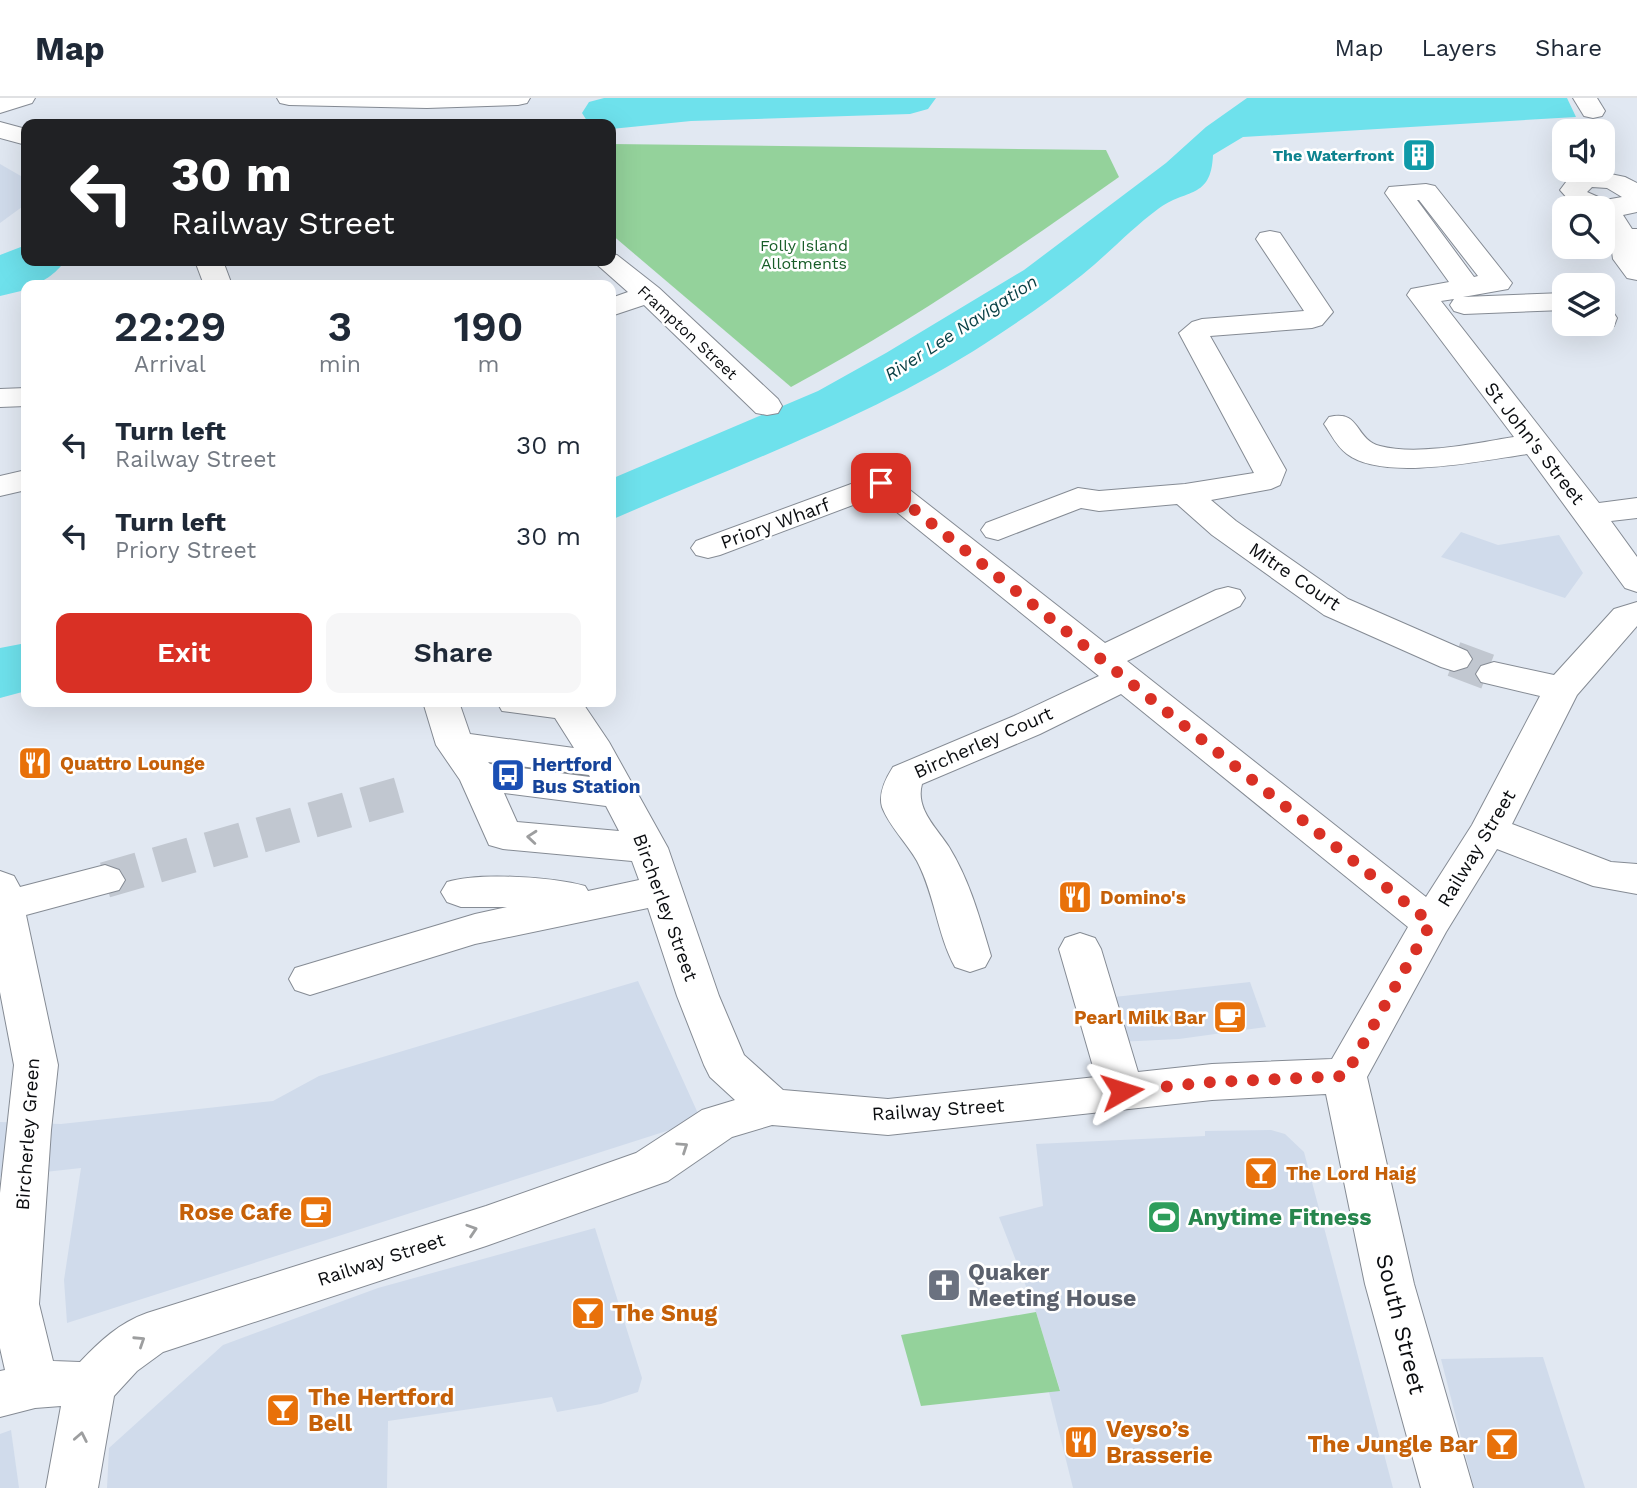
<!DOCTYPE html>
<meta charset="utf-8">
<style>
:root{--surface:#fff;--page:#f6f6f7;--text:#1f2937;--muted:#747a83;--line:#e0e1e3;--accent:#d93025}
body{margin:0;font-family:"Work Sans",sans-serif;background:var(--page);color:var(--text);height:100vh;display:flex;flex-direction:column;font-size:26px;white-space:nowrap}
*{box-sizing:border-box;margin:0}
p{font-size:23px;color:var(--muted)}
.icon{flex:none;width:38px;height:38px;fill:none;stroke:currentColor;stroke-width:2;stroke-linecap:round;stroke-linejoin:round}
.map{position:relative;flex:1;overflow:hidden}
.drawer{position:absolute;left:21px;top:182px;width:595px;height:427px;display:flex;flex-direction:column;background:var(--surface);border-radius:14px;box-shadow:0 7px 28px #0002}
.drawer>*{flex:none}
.hud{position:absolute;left:21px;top:21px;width:595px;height:147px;border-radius:14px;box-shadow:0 7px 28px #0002;background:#202124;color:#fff;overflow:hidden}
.buttons{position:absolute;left:1552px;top:21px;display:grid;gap:14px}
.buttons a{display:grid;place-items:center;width:63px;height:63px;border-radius:14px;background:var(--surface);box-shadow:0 7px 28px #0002;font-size:35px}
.pin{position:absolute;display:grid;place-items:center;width:60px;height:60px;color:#fff;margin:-30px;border-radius:14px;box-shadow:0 4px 10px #0006}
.me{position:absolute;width:77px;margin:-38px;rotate:84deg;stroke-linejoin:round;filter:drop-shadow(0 0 5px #0008)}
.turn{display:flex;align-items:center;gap:24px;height:147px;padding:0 35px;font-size:32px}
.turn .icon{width:91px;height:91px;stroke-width:2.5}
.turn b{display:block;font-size:49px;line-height:60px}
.eta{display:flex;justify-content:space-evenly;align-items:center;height:119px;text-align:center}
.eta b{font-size:42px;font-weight:600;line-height:49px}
.cta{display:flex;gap:14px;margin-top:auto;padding:14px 35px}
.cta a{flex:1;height:80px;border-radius:14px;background:var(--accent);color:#fff;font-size:28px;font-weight:600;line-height:80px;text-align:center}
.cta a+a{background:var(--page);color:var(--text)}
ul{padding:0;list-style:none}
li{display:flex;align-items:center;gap:21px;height:91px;padding:0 35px}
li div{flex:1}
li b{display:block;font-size:26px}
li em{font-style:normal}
header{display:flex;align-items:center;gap:42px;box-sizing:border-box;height:98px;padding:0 35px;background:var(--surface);border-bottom:2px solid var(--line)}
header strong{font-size:33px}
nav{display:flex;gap:38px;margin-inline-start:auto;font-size:24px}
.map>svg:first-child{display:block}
</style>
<header>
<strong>Map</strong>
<nav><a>Map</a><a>Layers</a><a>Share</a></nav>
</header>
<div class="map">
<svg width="1637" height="1390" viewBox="0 0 1637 1390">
<rect width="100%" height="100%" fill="#e1e8f2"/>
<g fill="#d0dbeb">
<polygon points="0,66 26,81 26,106 0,125"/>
<polygon points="1461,434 1498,447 1559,437 1583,475 1565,500 1441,459"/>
<polygon points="638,883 701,1022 67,1225 64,1182 81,1070 0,1079 0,1024 61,1026 273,1003 319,978"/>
<polygon points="1250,884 1266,929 1179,941 1117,944 1105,900"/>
<polygon points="1271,1032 1285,1036 1304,1054 1393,1390 1073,1390 1049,1294 1060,1292 1036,1214 999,1119 1043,1108 1036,1046 1205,1038 1205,1033"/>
<polygon points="595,1130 642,1280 638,1294 601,1306 557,1314 552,1299 388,1323 387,1390 107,1390 109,1350 223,1247 378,1190"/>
<polygon points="1543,1259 1585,1390 1474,1390 1441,1261"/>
<polygon points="11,1332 19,1390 0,1390 0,1336"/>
</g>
<g fill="#94d29b">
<path d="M611,46L1106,52L1119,79C1013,154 906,227 791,289L611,136Z"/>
<polygon points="1036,1214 1060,1293 921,1308 901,1237"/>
</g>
<g fill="#6ee1ec">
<path d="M1247,0H1567L1576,19L1243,39L1213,57C1211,102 1186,90 1158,111C1131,131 1108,156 1082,177C1052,201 1018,224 986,245C870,320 737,367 611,422V381L818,293L886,255L1024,172L1166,65L1206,29Z"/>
<polygon points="26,545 26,593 0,600 0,550"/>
</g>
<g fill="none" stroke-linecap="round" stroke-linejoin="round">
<g fill="#6ee1ec" fill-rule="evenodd">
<polygon points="604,0 936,0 928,11 910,16 691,23 611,31 611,26 589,26 582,15 589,4"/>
<path d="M26,147V163H65C56,175 42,187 26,187L21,193L0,198V157Z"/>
</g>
<g stroke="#c1c7d0" stroke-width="36" stroke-dasharray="36 18" stroke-linecap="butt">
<polyline points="1454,561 1494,576"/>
<polyline points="105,782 416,692"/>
</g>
<g stroke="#858b94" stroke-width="2">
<g id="minor">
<polygon points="0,0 35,0 32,5 0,15"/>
<polygon points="277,0 530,0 527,5 518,7 427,10 289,7 280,5"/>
<polygon points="1573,0 1597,0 1605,13 1602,18 1593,20 1584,18"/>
<polygon points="0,24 26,31 26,47 0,40"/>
<path d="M1596,73L1625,79L1637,85V114L1623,117L1632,131H1637V182L1627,180L1613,161L1610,139L1603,128V110H1576L1560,92L1569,80ZM1592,89L1607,90L1622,99L1605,102L1587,94Z"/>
<path d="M1426,86L1435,88L1512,185L1508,191L1463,199L1564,195V212L1464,216L1454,213L1450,207L1454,201L1441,203L1599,405L1637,400V420L1611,423L1637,459V494L1625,490L1527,356C1484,362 1383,384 1347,356C1337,349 1331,336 1324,326L1329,319C1361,311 1354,341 1380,348C1418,358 1476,345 1514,339L1407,197L1411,191L1449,184L1385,95L1389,89ZM1417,102H1419L1478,178L1474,179Z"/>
<polygon points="1270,133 1280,135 1333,214 1322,227 1312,230 1210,238 1286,372 1280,387 1271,391 1211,402 1236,423 1348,501 1467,553 1472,561 1467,569 1454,573 1441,569 1324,517 1212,437 1177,406 1099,413 1081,410 998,442 986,439 981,432 986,425 1078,390 1099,393 1185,386 1254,375 1179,235 1192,224 1202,221 1304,213 1256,141 1260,135"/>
<polygon points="611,156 617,157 659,190 778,301 782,308 778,315 767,317 756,315 644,207 611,218 611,200 628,194 593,163 611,163"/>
<polygon points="195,163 223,163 232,187 204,187"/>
<polygon points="1603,211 1613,214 1617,220 1614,228 1604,231 1592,226 1603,226"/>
<polygon points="26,290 26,308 0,309 0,291"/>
<polygon points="26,372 26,392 0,398 0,378"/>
<path d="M881,375L892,378L1105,545L1216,492L1228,489L1240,492L1245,500L1240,508L1127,563L1426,799L1472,727L1540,598L1481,584L1476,576L1481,568L1494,564L1554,577L1614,511L1637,504V528L1577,597L1512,726L1611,764L1637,766V796L1593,788L1497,751L1446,834L1367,979L1414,1186L1473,1390H1421L1365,1186L1326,996L1212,1002L888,1037L772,1027L732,1039L668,1083L486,1148L163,1254L137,1273L114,1298L98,1390H46L61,1308L35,1310L0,1319V1273L5,1272L0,1250V1095L14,967L0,894V773L14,778L20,789L105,767L119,772L125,782L119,792L26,817L58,967L51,1032L39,1206L53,1263L80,1264C100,1243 119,1225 147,1215L486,1108L636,1055L702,1012L735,1002L710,979L704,967L677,898L648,810L475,846L310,897L295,892L289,881L295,870L475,816L507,809H461L447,804L441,794L447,784C479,774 553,779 585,788L588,793L639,782L632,763L503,751L489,747L460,682L436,647L423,604H459L470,636L574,650L555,620L502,613L497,604H582L609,644L668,750L719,898L744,957L783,992L888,1001L1096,979L1059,851L1065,840L1080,835L1095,840L1101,851L1138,974L1212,966L1332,961L1408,829L1121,596L1040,636L922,686C915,711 937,730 949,749C970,783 980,821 991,858L985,869L970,874L955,869C937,836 935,797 917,763C907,745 889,728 882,709C878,695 886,680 893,669L1014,618L1099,578L877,398L720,457L708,460L696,457L691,450L696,443ZM488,664L589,677L590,679L490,666ZM504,695L606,708L619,733L517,724Z"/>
</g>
</g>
<use href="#minor" fill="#fff" fill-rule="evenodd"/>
</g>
<defs><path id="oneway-chevron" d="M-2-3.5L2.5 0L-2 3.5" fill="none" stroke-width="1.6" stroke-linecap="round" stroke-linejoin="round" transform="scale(1.75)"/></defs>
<g stroke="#9d9e9f">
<use href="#oneway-chevron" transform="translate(532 739) rotate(-175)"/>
<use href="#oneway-chevron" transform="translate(683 1049) rotate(-34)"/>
<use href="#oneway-chevron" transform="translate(472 1132) rotate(-18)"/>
<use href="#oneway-chevron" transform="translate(140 1243) rotate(-33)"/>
<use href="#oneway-chevron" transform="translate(81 1339) rotate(-79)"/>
</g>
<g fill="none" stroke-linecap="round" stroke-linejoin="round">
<polyline stroke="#d93025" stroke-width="12" stroke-dasharray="0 21.6" points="881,385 1431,825 1345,978 1212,984 1122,993"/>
</g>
<defs>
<g id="building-square" transform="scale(1.75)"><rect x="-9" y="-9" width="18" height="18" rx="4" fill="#0f9aa8" stroke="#fff"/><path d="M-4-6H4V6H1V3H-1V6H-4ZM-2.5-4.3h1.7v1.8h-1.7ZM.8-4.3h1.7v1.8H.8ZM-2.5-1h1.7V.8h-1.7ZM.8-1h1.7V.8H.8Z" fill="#fff"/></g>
<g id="restaurant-square" transform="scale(1.75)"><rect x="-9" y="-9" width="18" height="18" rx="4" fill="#e8710a" stroke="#fff"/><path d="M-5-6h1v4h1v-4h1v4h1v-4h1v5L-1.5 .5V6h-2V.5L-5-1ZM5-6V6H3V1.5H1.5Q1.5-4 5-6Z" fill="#fff"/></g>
<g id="bus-square" transform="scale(1.75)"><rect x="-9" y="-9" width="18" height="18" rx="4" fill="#1a4fb4" stroke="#fff"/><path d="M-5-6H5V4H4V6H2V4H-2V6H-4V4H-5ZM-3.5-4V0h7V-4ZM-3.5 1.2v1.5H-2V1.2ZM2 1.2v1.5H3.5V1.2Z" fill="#fff"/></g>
<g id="cafe-square" transform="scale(1.75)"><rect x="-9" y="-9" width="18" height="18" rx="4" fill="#e8710a" stroke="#fff"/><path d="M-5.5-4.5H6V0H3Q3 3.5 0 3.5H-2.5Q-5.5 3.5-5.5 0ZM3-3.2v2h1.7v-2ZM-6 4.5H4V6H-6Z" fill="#fff"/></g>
<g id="bar-square" transform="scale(1.75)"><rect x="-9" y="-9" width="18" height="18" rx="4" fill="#e8710a" stroke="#fff"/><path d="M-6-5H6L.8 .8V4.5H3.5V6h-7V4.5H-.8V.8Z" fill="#fff"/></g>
<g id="stadium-square" transform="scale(1.75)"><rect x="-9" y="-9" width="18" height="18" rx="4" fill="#2e9e5b" stroke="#fff"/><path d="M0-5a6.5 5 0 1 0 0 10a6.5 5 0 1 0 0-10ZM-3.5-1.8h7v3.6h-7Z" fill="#fff"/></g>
<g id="church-square" transform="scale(1.75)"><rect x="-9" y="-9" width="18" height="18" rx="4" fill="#6b7280" stroke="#fff"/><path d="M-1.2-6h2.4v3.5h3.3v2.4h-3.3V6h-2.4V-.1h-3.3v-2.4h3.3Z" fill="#fff"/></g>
</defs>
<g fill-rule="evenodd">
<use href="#building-square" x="1419" y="57"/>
<use href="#restaurant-square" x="35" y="665"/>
<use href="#bus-square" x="508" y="677"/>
<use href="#restaurant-square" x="1075" y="799"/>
<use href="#cafe-square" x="1230" y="919"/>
<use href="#bar-square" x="1261" y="1075"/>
<use href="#cafe-square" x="316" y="1114"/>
<use href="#stadium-square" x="1164" y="1119"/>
<use href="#church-square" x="944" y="1187"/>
<use href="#bar-square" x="588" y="1215"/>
<use href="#bar-square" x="283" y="1312"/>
<use href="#restaurant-square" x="1081" y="1344"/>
<use href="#bar-square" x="1502" y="1346"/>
</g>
<g text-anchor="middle" stroke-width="5" stroke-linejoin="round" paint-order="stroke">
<g font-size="16" font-weight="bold" fill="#0d838f" stroke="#fff" text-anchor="end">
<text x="1394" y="63">The Waterfront</text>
</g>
<g font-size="16" fill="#185d28" stroke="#fff">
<text x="804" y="153">Folly Island<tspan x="804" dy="18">Allotments</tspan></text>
</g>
<g font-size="16" fill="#0b0d10" stroke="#fff">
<text transform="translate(688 234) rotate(43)" y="6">Frampton Street</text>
</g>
<g font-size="18" font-style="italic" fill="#073f44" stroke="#fff">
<text transform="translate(961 230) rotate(-33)" y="6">River Lee Navigation</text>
</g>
<g font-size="19" fill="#0b0d10" stroke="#fff">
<text transform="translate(1535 345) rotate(52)" y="7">St John's Street</text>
<text transform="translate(775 425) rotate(-20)" y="7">Priory Wharf</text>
<text transform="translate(1295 478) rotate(34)" y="7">Mitre Court</text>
<text transform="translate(983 644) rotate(-24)" y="7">Bircherley Court</text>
<text transform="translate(1476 750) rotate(-59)" y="7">Railway Street</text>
<text transform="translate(666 809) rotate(70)" y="7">Bircherley Street</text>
<text transform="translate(938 1011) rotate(-4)" y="7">Railway Street</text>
<text transform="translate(27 1036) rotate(-86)" y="7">Bircherley Green</text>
<text transform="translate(381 1161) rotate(-18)" y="7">Railway Street</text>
</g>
<g font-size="19" font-weight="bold" fill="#c56008" stroke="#fff" text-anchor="start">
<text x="60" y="672">Quattro Lounge</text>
<text x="1100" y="806">Domino's</text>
<text x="1206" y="926" text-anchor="end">Pearl Milk Bar</text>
<text x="1286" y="1082">The Lord Haig</text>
</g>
<g font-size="19" font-weight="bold" fill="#164399" stroke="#fff" text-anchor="start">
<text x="532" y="673">Hertford<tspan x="532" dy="22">Bus Station</tspan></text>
</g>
<g font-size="23" font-weight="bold" fill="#c56008" stroke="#fff" text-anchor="start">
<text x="292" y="1122" text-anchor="end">Rose Cafe</text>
<text x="612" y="1223">The Snug</text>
<text x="308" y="1307">The Hertford<tspan x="308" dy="26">Bell</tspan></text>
<text x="1106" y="1339">Veyso’s<tspan x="1106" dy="26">Brasserie</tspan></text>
<text x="1478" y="1354" text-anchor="end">The Jungle Bar</text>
</g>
<g font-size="23" font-weight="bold" fill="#27864d" stroke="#fff" text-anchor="start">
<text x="1188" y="1127">Anytime Fitness</text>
</g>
<g font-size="23" font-weight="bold" fill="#5b616d" stroke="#fff" text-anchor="start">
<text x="968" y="1182">Quaker<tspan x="968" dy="26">Meeting House</tspan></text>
</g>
<g font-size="23" fill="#0b0d10" stroke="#fff">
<text transform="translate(1401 1226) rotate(76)" y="8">South Street</text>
</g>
</g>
</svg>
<div class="buttons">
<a><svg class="icon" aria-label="sound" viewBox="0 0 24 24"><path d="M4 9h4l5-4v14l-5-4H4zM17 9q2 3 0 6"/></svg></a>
<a><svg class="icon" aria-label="search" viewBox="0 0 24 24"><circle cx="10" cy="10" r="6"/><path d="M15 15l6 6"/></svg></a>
<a><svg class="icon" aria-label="layers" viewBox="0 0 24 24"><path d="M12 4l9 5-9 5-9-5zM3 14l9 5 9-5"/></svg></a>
</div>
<div class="pin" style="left:881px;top:385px;background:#d93025"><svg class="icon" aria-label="arrive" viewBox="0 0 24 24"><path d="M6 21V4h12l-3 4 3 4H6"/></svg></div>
<svg class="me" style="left:1122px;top:993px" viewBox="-20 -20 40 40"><path d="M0-17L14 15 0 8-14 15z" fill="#d93025" stroke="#fff" stroke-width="4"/></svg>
<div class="hud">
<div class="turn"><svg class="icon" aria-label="left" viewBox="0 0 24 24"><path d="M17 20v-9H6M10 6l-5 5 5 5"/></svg><div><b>30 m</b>Railway Street</div></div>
</div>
<section class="drawer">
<div class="eta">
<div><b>22:29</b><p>Arrival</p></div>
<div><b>3</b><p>min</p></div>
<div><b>190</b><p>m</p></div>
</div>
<ul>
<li><svg class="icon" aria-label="left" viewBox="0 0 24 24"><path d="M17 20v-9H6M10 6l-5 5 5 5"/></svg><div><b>Turn left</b><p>Railway Street</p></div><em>30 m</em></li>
<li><svg class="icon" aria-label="left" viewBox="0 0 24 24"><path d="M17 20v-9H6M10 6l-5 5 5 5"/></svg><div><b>Turn left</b><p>Priory Street</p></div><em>30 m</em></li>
</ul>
<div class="cta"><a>Exit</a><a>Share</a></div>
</section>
</div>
